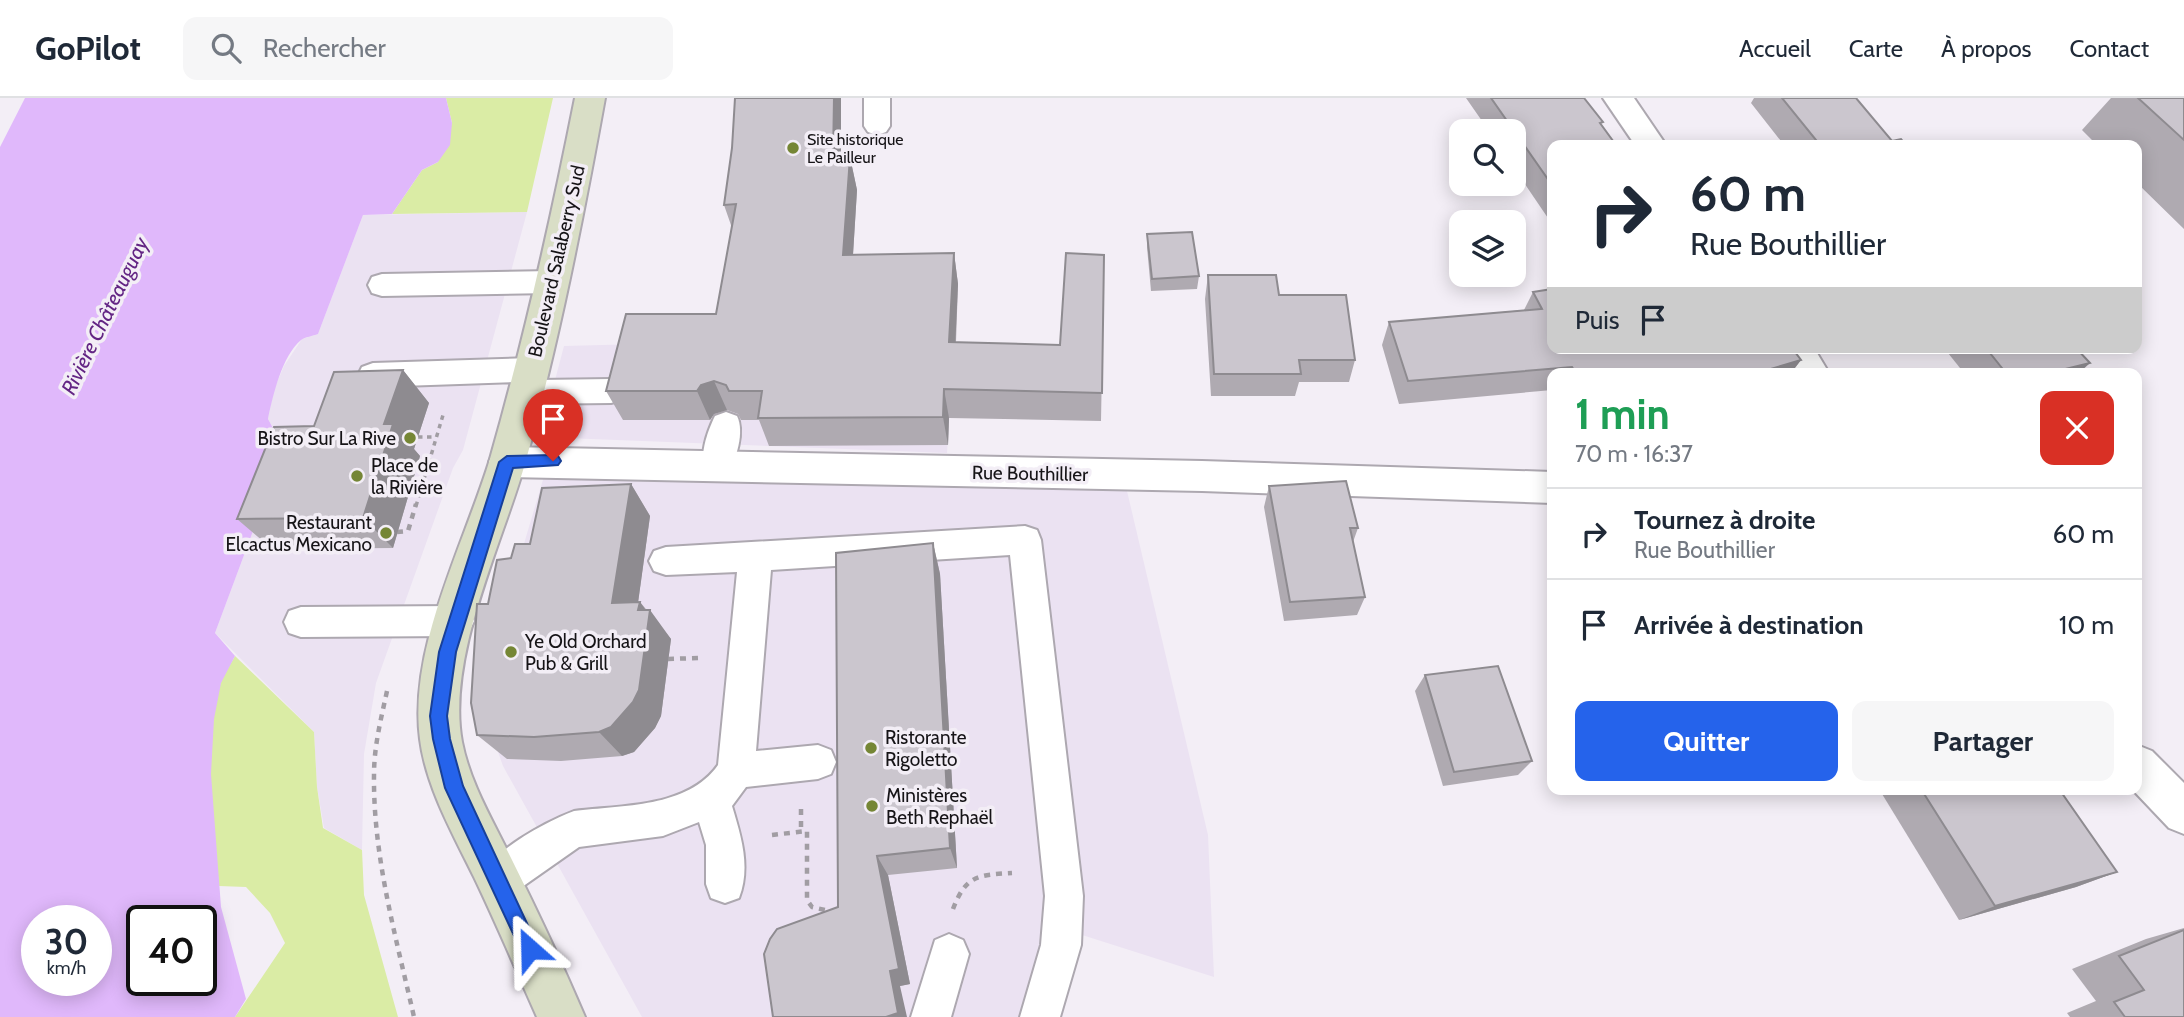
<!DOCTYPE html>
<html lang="fr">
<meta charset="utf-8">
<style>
:root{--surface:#fff;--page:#f6f6f7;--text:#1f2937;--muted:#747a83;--line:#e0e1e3;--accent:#2563eb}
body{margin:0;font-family:Cabin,sans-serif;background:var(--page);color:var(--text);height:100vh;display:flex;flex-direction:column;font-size:26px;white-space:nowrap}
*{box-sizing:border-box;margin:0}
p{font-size:23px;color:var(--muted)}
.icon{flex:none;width:38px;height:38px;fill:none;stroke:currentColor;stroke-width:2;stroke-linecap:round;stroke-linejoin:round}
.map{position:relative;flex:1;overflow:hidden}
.panel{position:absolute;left:1547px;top:270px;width:595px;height:427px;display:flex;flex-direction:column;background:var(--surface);border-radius:14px;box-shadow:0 4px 18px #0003}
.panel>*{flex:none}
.banner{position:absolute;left:1547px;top:42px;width:595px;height:214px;border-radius:14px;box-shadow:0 4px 18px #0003;background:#fff;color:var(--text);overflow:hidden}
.tools{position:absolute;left:1449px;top:21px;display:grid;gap:14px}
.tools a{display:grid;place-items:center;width:77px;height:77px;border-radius:14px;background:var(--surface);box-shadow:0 4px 18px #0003;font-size:35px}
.speed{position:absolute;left:21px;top:807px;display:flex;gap:14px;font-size:35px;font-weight:700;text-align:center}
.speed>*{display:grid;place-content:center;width:91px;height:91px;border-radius:50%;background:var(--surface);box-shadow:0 4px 18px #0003;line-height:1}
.speed small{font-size:18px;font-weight:400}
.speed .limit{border:4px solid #111;border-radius:10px;background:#fff;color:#111}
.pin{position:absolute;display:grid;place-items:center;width:60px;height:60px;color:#fff;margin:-72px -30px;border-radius:50% 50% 50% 0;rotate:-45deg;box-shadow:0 0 7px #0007}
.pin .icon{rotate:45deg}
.me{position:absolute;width:77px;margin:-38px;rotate:335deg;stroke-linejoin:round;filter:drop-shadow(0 0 5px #0008)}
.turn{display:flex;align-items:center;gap:24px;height:147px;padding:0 28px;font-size:32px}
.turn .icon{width:91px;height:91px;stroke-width:2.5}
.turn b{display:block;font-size:49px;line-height:60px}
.then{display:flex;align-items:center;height:66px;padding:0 28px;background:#0003;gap:14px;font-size:26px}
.round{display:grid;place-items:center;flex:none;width:74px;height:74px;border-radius:14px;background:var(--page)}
.overview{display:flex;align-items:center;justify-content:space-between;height:119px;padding:0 28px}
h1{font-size:42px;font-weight:800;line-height:52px;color:#1e9e55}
.cta{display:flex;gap:14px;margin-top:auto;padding:14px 28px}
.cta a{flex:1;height:80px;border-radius:14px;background:var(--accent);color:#fff;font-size:28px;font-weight:800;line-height:80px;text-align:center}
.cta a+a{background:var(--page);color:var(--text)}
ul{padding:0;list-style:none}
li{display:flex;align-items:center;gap:21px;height:91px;padding:0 28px;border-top:2px solid var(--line)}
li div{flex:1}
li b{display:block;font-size:26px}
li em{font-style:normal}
header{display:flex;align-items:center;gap:42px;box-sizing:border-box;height:98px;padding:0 35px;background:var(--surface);border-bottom:2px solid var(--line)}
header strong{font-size:33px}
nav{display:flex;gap:38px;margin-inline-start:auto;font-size:24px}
.search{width:490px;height:63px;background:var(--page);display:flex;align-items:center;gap:18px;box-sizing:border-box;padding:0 24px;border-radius:14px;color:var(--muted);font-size:26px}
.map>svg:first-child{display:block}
</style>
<header>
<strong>GoPilot</strong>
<div class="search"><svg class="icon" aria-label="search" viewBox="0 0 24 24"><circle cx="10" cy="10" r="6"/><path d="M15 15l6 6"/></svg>Rechercher</div>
<nav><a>Accueil</a><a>Carte</a><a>À propos</a><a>Contact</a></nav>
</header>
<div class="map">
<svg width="2184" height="919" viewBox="0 0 2184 919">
<rect width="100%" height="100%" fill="#f3eef6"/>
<g fill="#ebe2f2">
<polygon points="527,114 463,352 453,370 376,585 364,656 362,752 324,730 317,689 314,634 215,535 284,350 268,321 274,291 284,268 302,241 318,236 363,117"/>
<polygon points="640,246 954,246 947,355 540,339 564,248"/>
<polygon points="545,375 1127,393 1208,737 1214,879 1079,836 1058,919 642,919 503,668 491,634 515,476"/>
</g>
<g fill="#daeca5">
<polygon points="446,0 553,0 527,114 392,116 422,72 438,64 452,25"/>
<path d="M235,558L314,634L317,689L323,730L362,752L364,797L398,919H235L285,845L270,815L246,789L219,788C213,723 203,651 220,587C223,577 230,567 235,558Z"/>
</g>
<path fill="#e0b8fb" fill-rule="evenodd" d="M25,0H446L452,25L450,47L438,64L422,72L392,116L363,117L318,236C313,238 305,239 301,242C282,258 273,297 268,321L284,350L215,535L235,558L221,585L214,621L211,676L221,809L246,901L235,919H0V49ZM37,822H96V882H37ZM142,822H201V882H142Z"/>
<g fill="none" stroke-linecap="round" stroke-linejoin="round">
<g stroke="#ada8b0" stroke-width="4">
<g id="lane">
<polygon points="864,0 890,0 890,28 886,34 877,37 868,34 864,28"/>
<polygon points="552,173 562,176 566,184 562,192 552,195 382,198 372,195 368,187 372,179 382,176"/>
<polygon points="531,260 542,264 546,272 542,280 538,282 611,281 622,284 626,293 622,302 611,305 525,306 514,303 510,294 517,284 373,289 362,285 358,277 362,269 373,265"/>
<path d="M726,314L737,318C745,334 736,361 728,376L717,380L706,376C698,360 707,334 715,318Z"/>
<path d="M1025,428L1037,432L1041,442L1083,798L1081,847L1060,919H1020L1041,847L1045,798L1010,457L771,472L756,653L818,647L831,652L836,664L831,676L818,681L746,689L732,708C741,738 751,769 739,800L725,805L711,800L706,786V747L699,724L663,738L579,749L512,796L498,801L484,796L479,782C491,753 545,724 574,713C622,707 688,710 718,667L737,474L666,477L654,473L649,463L654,453L666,449Z"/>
<polygon points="457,508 469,512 474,523 469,534 457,538 301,539 289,535 284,524 289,513 301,509"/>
<polygon points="949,836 963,842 969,856 951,919 911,919 935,842"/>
</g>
</g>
<g stroke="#ada8b0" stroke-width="4">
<g id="street">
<polygon points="1603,0 1634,0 1666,47 1635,47"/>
<polygon points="1778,250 1814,250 1829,275 1793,275"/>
<polygon points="507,349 1202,363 1552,374 1552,405 1202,393 507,379 494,375 489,364 494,353"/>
<polygon points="2137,647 2152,653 2184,685 2184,736 2169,730 2132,691 2137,691"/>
</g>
</g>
<g stroke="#ada8b0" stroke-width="4">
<path id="secondary" d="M575,0H605C583,121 559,243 526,362C503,444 446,559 462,644C470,685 493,723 511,760C537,812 562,865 585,919H537C516,872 496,825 474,779C453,736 426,689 420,641C408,550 464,447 490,361C524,242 551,121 575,0Z"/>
</g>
<g stroke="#a19da3" stroke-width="3.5" stroke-dasharray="4.5 4.5" stroke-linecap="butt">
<polyline points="418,339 436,339"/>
<polyline points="416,408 443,317"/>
</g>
<g stroke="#a19da3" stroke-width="4.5" stroke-dasharray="6 6" stroke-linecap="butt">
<polyline points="397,434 408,433 416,406"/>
<polyline points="668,561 699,560"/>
<path d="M387,593C381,621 374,648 374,677C373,759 396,839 414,919"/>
<polyline points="801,711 801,734"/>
<polyline points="772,737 807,733 807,802 812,809 829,813"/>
<path d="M953,811C966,777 978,777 1012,775"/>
</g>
<use href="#lane" fill="#fff" fill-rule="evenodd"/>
<use href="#street" fill="#fff" fill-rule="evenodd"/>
<use href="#secondary" fill="#d9dec6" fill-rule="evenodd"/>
</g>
<g fill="#afaab1">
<polygon points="735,0 841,0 841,60 850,59 857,92 853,157 954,155 958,186 956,244 1060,247 1104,157 1101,323 949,320 948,347 769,348 759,322 741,322 738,316 727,312 714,316 710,322 623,322 606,293 716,216 732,130 724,107 732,50"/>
<polygon points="1466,0 1584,0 1601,27 1552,47 1552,126 1514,70 1514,33 1489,33"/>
<polygon points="1754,0 1856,0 1892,43 1906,47 1784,47 1751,5"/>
<polygon points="2111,0 2184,0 2184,131 2137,85 2137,47 2097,47 2082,32"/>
<polygon points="1147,136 1199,178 1197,191 1151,193 1147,149"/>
<polygon points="1208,177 1279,197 1355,262 1349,284 1299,284 1295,298 1211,298 1205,201"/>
<polygon points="1552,191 1552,250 1801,262 1791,275 1552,275 1552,292 1399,306 1382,247 1389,224 1524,212 1533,194"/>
<polygon points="1944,250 2076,250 2079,275 1964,275"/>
<polygon points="403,272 429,305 414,351 420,358 393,450 272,451 237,421 314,328"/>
<polygon points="631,386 650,418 638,504 640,504 671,541 661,618 655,630 634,654 622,658 561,663 507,661 477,637 511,460 530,446"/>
<polygon points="1269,388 1358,430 1353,444 1365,499 1357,517 1284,523 1264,409"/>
<polygon points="933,445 940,476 957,770 888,777 910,886 900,888 838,809"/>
<polygon points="1425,577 1532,663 1518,677 1443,688 1415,593"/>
<polygon points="1879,691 2059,691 2117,774 2076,789 1959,822"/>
<polygon points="2184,830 2184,919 2070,919 2067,915 2096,903 2072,871 2146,841"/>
</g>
<g fill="#8e8b90">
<polygon points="834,0 841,0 841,92 833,60"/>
<polygon points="850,59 857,92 851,188 843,157"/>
<polygon points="954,155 958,186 954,274 949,244"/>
<polygon points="1801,262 1791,275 1757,275"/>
<polygon points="2090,265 2079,275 2049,275"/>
<polygon points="403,272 429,305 414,351 420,358 393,450 363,420 384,326"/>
<polygon points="714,283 727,312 714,316 710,322 697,293 701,287"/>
<polygon points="944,291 949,320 948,347 943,319"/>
<polygon points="631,386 650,418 634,534 612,505"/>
<polygon points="933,445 940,476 957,770 950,750"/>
<polygon points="640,504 650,518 650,512 671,541 661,618 655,630 634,654 622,658 599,634"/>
<polygon points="877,758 888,777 910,886 900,888 907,919 886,919 890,873"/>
<polygon points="2117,774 2076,789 1959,822 1995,808"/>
</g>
<g fill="#cbc6ce" stroke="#8e8b90" stroke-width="2">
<polygon points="735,0 834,0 833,60 850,59 843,157 954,155 949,244 1060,247 1066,155 1104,157 1102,295 944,291 943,319 758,320 762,293 729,293 726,287 714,283 701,287 697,293 606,293 626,216 716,216 736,106 724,107 732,50"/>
<polygon points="1491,0 1584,0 1603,24 1600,25 1616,47 1552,47 1552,87"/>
<polygon points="1782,0 1856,0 1892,43 1901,41 1906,47 1820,47"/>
<polygon points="2138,0 2184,0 2184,42"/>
<polygon points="1192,134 1199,178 1152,181 1147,136"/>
<polygon points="1208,177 1276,177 1279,197 1346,197 1355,262 1299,262 1301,276 1214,276"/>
<polygon points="1552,191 1552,250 1792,250 1801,262 1757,275 1720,275 1719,274 1714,275 1576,275 1572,269 1408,283 1389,224 1542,211 1533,194"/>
<polygon points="1986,250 2076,250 2090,265 2049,275 2006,275"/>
<polygon points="403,272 384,326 393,326 363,420 237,421 274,329 314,328 334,274"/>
<polygon points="1346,383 1358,430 1350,430 1365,499 1290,504 1269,388"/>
<polygon points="631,386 612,505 640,504 638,512 650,512 639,592 633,604 611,629 599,634 534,639 477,637 471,605 477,506 488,506 497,462 511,460 515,446 530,446 542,390"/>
<polygon points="933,445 950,750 877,758 899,871 890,873 898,915 886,919 773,919 764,856 770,841 777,831 838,809 836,455"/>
<polygon points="1498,568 1532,663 1454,674 1425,577"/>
<polygon points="1921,691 2059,691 2117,774 1995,808"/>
<polygon points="2184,832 2184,919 2125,919 2114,904 2144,892 2119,858"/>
</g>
<polygon fill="#2563eb" stroke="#184099" stroke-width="2" points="553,357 558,358 561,363 558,367 513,370 456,554 447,618 450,641 463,688 539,851 536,857 530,860 523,857 445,690 433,641 430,618 439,554 499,364 507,358"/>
<g fill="#758635" stroke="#f3eef6" stroke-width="2.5">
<circle cx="793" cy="50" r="7"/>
<circle cx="410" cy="340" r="7"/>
<circle cx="357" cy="378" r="7"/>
<circle cx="386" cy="435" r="7"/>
<circle cx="511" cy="554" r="7"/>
<circle cx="871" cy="650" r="7"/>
<circle cx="872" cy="708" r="7"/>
</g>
<g text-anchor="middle" stroke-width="7" stroke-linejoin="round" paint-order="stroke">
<g font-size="16" fill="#161417" stroke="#f3eef6" text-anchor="start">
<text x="807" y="47">Site historique<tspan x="807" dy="18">Le Pailleur</tspan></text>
</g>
<g font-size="19" fill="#161417" stroke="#f3eef6">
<text transform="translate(556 163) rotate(-77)" y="7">Boulevard Salaberry Sud</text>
<text transform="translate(1030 375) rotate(1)" y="7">Rue Bouthillier</text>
</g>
<g font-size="19" fill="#161417" stroke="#f3eef6" text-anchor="start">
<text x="396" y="347" text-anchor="end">Bistro Sur La Rive</text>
<text x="371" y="374">Place de<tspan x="371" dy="22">la Rivière</tspan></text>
<text x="372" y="431" text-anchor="end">Restaurant<tspan x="372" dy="22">Elcactus Mexicano</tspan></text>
<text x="525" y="550">Ye Old Orchard<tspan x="525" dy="22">Pub &amp; Grill</tspan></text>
<text x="885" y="646">Ristorante<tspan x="885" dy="22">Rigoletto</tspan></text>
<text x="886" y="704">Ministères<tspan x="886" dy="22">Beth Rephaël</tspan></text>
</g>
<g font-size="21" font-style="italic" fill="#632584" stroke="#f3eef6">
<text transform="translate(105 218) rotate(-64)" y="7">Rivière Châteauguay</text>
</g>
</g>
</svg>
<div class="tools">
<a><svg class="icon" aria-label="search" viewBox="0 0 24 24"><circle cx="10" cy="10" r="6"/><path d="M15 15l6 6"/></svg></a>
<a><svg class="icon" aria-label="layers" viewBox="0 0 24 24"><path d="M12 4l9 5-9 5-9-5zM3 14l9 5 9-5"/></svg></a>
</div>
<div class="speed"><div>30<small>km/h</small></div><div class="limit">40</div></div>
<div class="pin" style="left:553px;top:363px;background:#d93025"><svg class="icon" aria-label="arrive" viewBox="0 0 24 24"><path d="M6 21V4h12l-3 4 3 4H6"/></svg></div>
<svg class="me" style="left:530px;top:851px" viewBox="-20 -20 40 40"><path d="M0-17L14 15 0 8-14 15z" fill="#2563eb" stroke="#fff" stroke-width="4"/></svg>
<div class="banner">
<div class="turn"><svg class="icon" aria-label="right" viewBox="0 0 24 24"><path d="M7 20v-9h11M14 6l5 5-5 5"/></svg><div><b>60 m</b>Rue Bouthillier</div></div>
<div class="then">Puis<svg class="icon" aria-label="arrive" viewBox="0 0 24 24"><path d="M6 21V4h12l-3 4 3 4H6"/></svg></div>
</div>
<section class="panel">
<div class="overview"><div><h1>1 min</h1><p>70 m · 16:37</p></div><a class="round" style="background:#d93025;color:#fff"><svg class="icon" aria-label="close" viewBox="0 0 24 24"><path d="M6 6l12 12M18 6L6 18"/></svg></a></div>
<ul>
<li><svg class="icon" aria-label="right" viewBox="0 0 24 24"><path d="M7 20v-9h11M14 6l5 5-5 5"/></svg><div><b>Tournez à droite</b><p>Rue Bouthillier</p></div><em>60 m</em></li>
<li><svg class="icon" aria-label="arrive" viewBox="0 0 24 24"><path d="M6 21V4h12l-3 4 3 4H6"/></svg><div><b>Arrivée à destination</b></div><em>10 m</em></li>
</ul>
<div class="cta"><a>Quitter</a><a>Partager</a></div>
</section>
</div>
